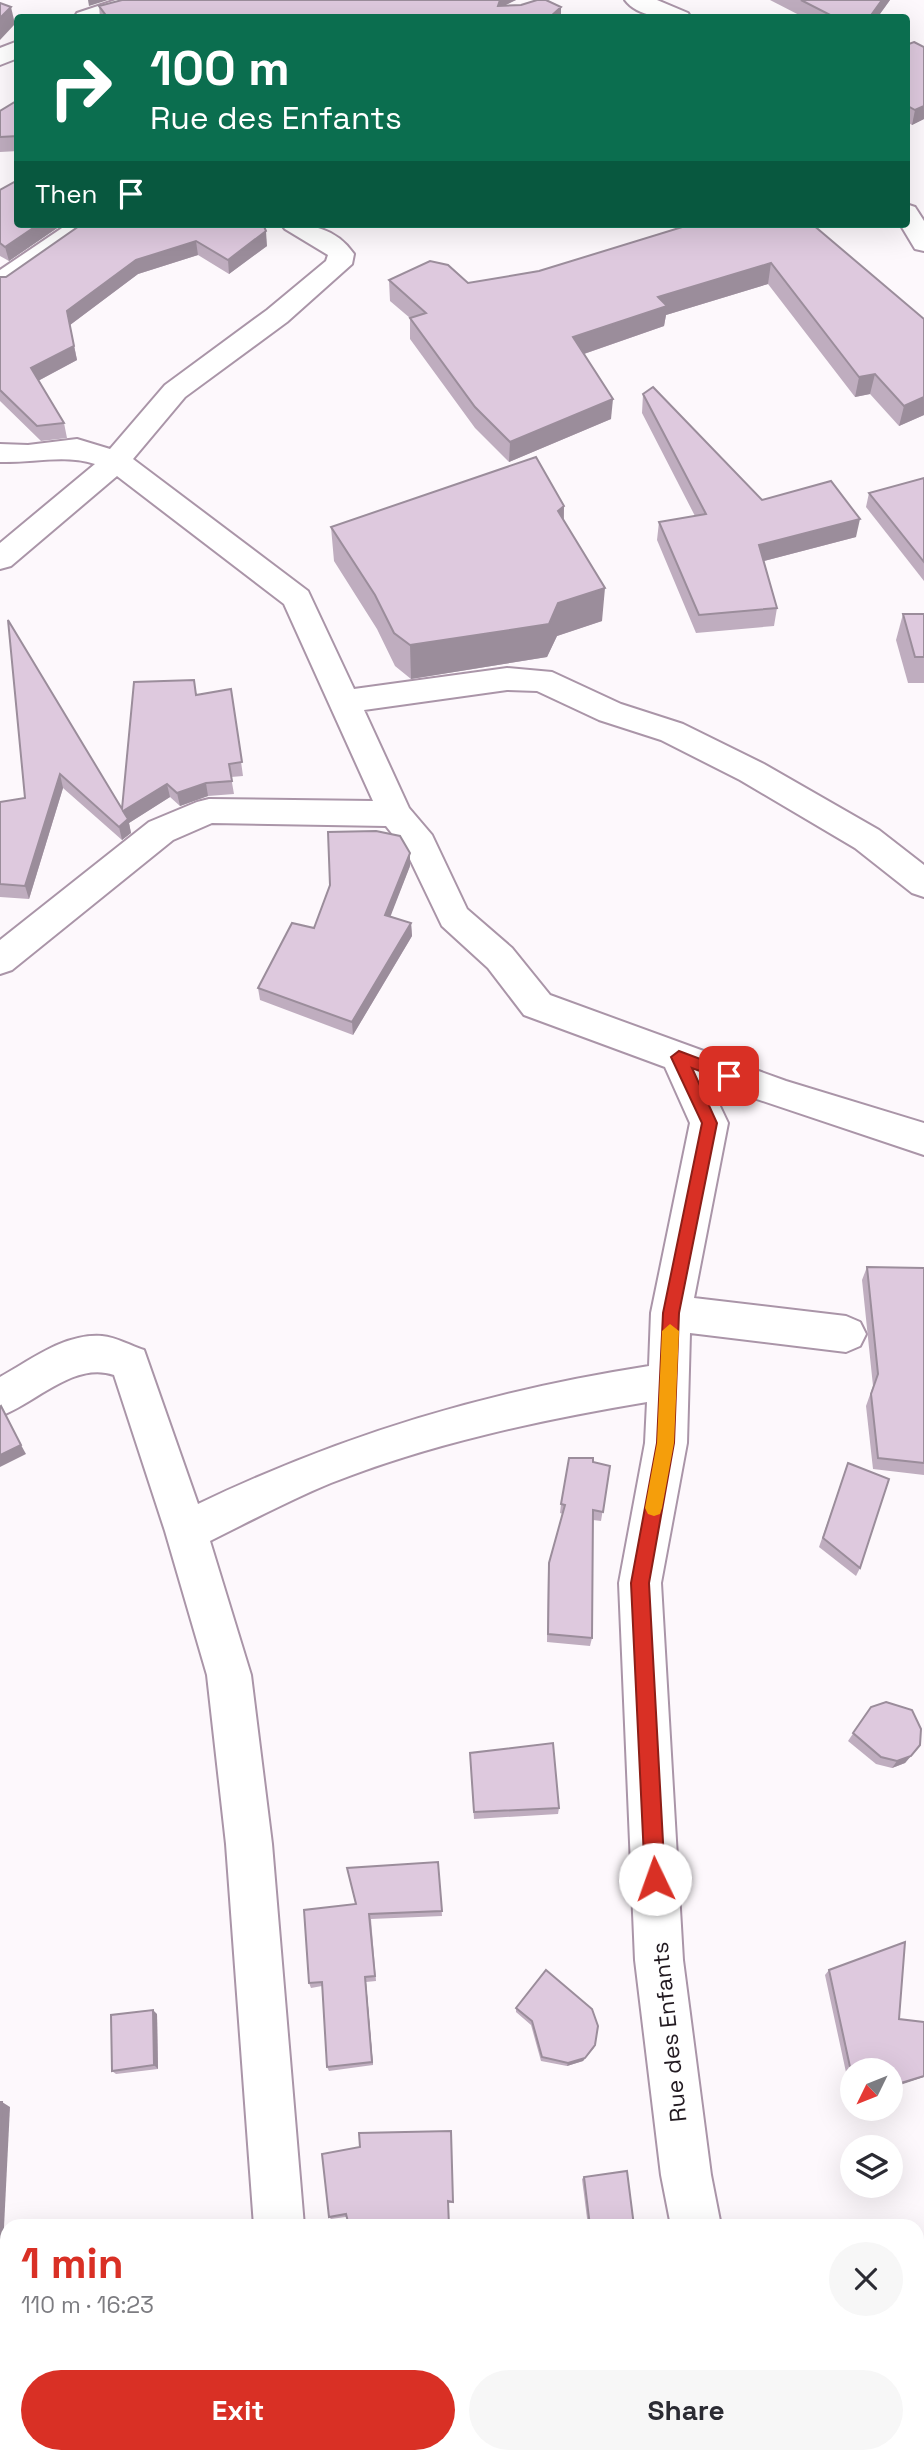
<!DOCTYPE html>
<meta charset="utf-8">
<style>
:root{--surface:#fff;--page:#f7f7f7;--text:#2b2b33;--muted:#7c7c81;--accent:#d93025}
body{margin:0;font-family:"Space Grotesk",sans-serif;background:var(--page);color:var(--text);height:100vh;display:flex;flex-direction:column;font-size:26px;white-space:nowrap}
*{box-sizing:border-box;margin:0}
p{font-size:23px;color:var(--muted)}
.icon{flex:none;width:38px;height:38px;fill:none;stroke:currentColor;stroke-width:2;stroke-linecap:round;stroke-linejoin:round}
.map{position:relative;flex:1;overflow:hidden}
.drawer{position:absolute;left:0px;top:2219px;width:924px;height:245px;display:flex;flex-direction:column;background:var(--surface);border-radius:21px 21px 0 0;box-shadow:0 7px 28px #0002}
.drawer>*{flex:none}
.hud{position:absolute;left:14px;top:14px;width:896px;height:214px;border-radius:7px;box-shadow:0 7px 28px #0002;background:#0b6e4f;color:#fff;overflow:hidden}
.needle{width:46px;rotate:227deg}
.tools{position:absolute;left:840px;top:2058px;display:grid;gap:14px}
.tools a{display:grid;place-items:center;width:63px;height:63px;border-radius:50%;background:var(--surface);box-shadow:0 7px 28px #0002;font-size:35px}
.pin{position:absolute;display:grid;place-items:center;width:60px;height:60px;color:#fff;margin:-30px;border-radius:14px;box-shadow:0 4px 10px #0006}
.me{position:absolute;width:77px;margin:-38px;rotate:357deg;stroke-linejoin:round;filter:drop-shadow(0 0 5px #0008)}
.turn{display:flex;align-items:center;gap:24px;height:147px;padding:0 21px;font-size:32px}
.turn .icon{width:91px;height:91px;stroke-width:2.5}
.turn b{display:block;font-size:49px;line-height:60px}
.then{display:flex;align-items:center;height:66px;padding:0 21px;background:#0003;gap:14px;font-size:26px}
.round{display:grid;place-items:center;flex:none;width:74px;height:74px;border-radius:37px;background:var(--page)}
.head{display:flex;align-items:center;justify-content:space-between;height:119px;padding:0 21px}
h1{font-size:42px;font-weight:700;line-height:52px;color:var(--accent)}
.primary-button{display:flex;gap:14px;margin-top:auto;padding:14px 21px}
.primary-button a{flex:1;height:80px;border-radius:42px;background:var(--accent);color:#fff;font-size:28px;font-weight:700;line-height:80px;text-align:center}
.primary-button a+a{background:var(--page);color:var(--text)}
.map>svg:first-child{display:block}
</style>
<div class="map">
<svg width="924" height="2464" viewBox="0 0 924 2464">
<rect width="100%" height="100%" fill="#fdf8fc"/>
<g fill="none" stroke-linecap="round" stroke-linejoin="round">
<g stroke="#aa95a8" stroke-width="3">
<g id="service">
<polygon points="0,2430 7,2431 7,2457 18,2458 0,2462"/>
<polygon points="40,2457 103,2457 106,2464 43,2464"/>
</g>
</g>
<g stroke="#aa95a8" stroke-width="4">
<g id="minor">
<polygon points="116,0 151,0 147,5 109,18 74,18 77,13"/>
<path d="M625,0H657L688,13L691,18C671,18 639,19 625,0Z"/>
<polygon points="18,41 18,58 0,65 0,48"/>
<polygon points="906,204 915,207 924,221 924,251 915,249 900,224 906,224"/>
<polygon points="68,224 100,224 9,289 0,291 0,270"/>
<path d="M281,224C311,224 336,228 354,254L352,264L287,322L185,397L133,459L308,591L354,689L507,668L552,672L621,704L683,724L764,764L879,830L924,865V897L912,893L855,848L740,780L661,740L599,720L537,691L507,690L364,710L409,808L432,835L467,909L512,948L550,995L786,1081L924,1123V1155L709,1083L728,1123L694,1298L846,1316L860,1322L866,1334L860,1346L846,1352L690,1333L687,1443L661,1583L683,1960L711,2175L721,2226H671L661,2175L635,1960L619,1583L645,1443L647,1402C540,1420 432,1443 331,1483C290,1500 250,1521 210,1541L251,1675L272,1844L304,2226H254L226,1844L207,1675L165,1531L114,1375C74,1361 36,1403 0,1416V1377C31,1360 65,1333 102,1336C116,1337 131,1346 144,1350L198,1504C344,1434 489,1391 649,1366L651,1313L690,1123L665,1067L524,1015L488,968L442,926L406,851L386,826L212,823L173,840L12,970L0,974V940L149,822L197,802L209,799L373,801L284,604L117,476L11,566L0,569V543L95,464C65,454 32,463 0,462V444L28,445L77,439L110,449L165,385L267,310L326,261L328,255L285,229Z"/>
<polygon points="241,2457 295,2457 294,2464 240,2464"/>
<polygon points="718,2457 772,2457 773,2464 719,2464"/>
</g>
</g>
<use href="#service" fill="#fff" fill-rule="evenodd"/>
<use href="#minor" fill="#fff" fill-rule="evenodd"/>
</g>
<g fill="#bfadbf">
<polygon points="122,0 516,0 504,5 561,18 100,18 99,6"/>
<polygon points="770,0 890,0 877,18 805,18"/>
<polygon points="906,45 924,47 924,119 912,125 906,121"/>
<polygon points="18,100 18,151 0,152 0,111"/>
<polygon points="0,190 18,224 63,224 9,261 0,256"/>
<polygon points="82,224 267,246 229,274 198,255 138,274 70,325 77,360 38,381 64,423 67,438 41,441 0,401 0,277 6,277"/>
<polygon points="677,224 812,224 924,319 924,415 899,426 870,394 855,397 768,284 666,315 664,326 584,354 611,419 509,462 475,428 410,339 410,318 390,301 389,280 468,283 539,271 681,227"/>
<polygon points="643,394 762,500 856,537 764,561 777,608 774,626 696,633 657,540 659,522 695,516 642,413"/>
<polygon points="924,478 924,581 866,507 869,493"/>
<polygon points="564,506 564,520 602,621 557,636 547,657 411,679 395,666 377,629 334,561 331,527"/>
<polygon points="903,614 924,614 924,683 908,683 896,640"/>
<polygon points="8,620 122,809 196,695 231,689 243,776 231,777 234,794 208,796 180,806 170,797 129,823 131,833 122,840 63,788 29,899 0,897 0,802 25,798"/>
<polygon points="410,866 390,916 411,923 412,936 353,1035 260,1000 258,988 314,928"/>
<polygon points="867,1267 924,1269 924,1475 873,1469 866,1406 873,1386 862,1280"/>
<polygon points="593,1462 610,1466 601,1521 593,1520 592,1638 590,1646 547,1642 548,1571 549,1563 563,1514 560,1513 561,1504"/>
<polygon points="848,1463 860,1568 856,1576 819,1547"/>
<polygon points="871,1707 920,1745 905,1763 892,1768 876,1764 848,1741"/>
<polygon points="470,1753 559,1808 558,1814 474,1819"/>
<polygon points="438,1862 442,1916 371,1919 376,1981 366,1982 373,2065 329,2071 327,2067 322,1986 311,1988 309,1983 356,1904"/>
<polygon points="829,1970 899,2019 852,2070 852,2100 825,1975"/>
<polygon points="516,2008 595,2045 594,2048 583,2061 567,2066 541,2061 531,2025 516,2012"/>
<polygon points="157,2014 158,2069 116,2074 112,2071"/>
<polygon points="451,2131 453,2203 448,2203 331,2219 329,2217"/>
<polygon points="584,2177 634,2226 588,2226 582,2179"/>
</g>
<g fill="#9b8d9b">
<polygon points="88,0 108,0 89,6"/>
<polygon points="500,0 516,0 504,6 498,6"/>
<polygon points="882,0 890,0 877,18 869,18"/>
<polygon points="11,7 15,24 0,40 0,18"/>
<polygon points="561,7 561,18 549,18"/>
<polygon points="924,106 924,119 912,125 915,110"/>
<polygon points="39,224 63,224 9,261 5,247"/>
<polygon points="266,231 267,246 229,274 228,260"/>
<polygon points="196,241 198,255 138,274 70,325 67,311 136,260"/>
<polygon points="771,263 768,284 666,315 664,326 572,358 573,337 658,297"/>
<polygon points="74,346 77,360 34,383 31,368"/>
<polygon points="875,374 870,394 855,397 859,377"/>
<polygon points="924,397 924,415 899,426 904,406"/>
<polygon points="613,399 611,419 509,462 510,442"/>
<polygon points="564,506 563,540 558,511"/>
<polygon points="860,519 856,537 756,563 759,545"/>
<polygon points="605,588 602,621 557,636 547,657 411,679 410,645 558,603"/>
<polygon points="60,774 63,788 29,899 25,886"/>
<polygon points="206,783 208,796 180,806 177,793"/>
<polygon points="167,784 170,797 129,823 131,833 122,840 119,827 123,811"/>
<polygon points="410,853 410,866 386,928 385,915"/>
<polygon points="411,923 412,936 353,1035 352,1022"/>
<polygon points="21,1445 26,1454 0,1467 0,1455"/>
<polygon points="911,1756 905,1763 892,1768 897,1761"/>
<polygon points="365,1977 366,1982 373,2065 372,2062"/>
<polygon points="153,2010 157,2014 158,2069 154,2065"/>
<polygon points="595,2045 583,2061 567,2066 568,2063"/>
<polygon points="924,2076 924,2077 891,2088 891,2086"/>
<polygon points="2,2102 10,2107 2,2267 0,2267 0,2133"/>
</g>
<g fill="#dec9de" stroke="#9b8d9b" stroke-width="2">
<polygon points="122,0 500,0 498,6 521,5 537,0 546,0 561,7 549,18 108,18 99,6"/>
<polygon points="801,0 882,0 869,18 836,18"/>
<polygon points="0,3 11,7 0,18"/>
<polygon points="914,42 924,47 924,106 915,110 906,105 906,45"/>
<polygon points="18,100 18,136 0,137 0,111"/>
<polygon points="18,180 18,224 39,224 5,247 0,243 0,190"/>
<polygon points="82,224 263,224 266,231 228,260 196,241 136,260 67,311 74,346 31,368 64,423 37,426 0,390 0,277 6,277"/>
<polygon points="692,224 812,224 924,319 924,397 904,406 875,374 859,377 771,263 658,297 667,306 573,337 613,399 510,442 475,407 410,318 426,313 389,280 430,261 448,265 468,283 539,271"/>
<polygon points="653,387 762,500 831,481 860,519 759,545 777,608 699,615 659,522 706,514 643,394"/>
<polygon points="536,457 564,506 558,511 605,588 558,603 549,624 410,645 394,633 375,595 331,527"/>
<polygon points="924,478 924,562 869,493"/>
<polygon points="903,614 924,614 924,657 915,657"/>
<polygon points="8,620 122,809 134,682 194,680 196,695 231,689 242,762 229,764 232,781 206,783 177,793 167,784 123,811 128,819 119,827 60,774 25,886 0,884 0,802 25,798"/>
<polygon points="376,831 400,836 410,853 385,915 411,923 352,1022 258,988 292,923 314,928 330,885 328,832"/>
<polygon points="867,1267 924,1268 924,1463 878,1458 871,1394 878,1374"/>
<polygon points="1,1406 21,1445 0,1455 0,1407"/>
<polygon points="569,1458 593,1458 593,1462 610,1466 603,1512 593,1510 592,1638 548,1634 549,1563 565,1505 561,1504"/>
<polygon points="848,1463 889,1479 860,1568 823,1538"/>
<polygon points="886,1702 912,1710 921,1729 920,1745 911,1756 897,1761 881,1757 853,1733 871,1707"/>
<polygon points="553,1743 559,1808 474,1812 470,1753"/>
<polygon points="438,1862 442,1911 369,1914 375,1976 365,1977 372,2062 327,2067 322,1982 309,1983 304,1910 356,1904 347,1868"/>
<polygon points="905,1942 899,2019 924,2022 924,2076 891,2086 891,2070 852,2070 852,2076 829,1970"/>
<polygon points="546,1970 592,2009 598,2026 595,2045 585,2058 568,2063 542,2057 532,2021 516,2008"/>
<polygon points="153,2010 154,2065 112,2071 111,2015"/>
<polygon points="0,2102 2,2102 0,2133"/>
<polygon points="451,2131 453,2202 448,2201 449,2226 349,2226 346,2214 329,2217 322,2154 360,2147 359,2133"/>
<polygon points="627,2171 634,2226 590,2226 584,2177"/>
<polygon points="0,2267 7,2269 7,2421 0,2420"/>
<polygon points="308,2457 369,2457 368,2464 307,2464"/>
<polygon points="605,2457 650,2457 651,2464 606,2464"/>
</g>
<polygon fill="#d93025" stroke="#8d1f18" stroke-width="2" points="679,1051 735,1072 737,1076 729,1082 692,1068 717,1123 679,1313 674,1443 649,1583 665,1879 662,1886 655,1889 648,1886 645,1879 631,1583 657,1443 663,1313 702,1123 671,1057"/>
<polygon fill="#f59e0b" points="670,1324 679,1331 674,1443 662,1508 660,1514 654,1516 648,1514 645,1508 657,1443 662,1331"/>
<g text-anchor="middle" stroke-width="7" stroke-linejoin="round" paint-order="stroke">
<g font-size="23" fill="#221a21" stroke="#fff">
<text transform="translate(669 2032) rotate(-96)" y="8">Rue des Enfants</text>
</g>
</g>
</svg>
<div class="tools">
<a><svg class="needle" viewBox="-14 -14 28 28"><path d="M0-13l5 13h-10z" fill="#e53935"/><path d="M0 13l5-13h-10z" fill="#7c7c81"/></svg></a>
<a><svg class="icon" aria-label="layers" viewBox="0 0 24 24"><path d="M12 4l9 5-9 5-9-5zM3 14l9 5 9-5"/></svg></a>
</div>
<div class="pin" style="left:729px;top:1076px;background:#d93025"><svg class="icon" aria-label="arrive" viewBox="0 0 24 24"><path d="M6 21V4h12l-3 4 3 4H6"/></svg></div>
<svg class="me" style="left:655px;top:1879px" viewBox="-20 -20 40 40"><circle r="19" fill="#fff"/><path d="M0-13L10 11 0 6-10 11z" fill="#d93025"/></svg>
<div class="hud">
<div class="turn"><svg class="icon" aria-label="right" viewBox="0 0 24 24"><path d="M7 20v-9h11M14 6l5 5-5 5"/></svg><div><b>100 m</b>Rue des Enfants</div></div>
<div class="then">Then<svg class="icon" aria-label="arrive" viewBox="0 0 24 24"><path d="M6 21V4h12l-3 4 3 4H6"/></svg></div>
</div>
<section class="drawer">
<div class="head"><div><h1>1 min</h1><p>110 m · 16:23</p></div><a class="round"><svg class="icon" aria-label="close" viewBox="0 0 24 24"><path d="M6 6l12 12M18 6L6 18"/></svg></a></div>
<div class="primary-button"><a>Exit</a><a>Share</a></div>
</section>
</div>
